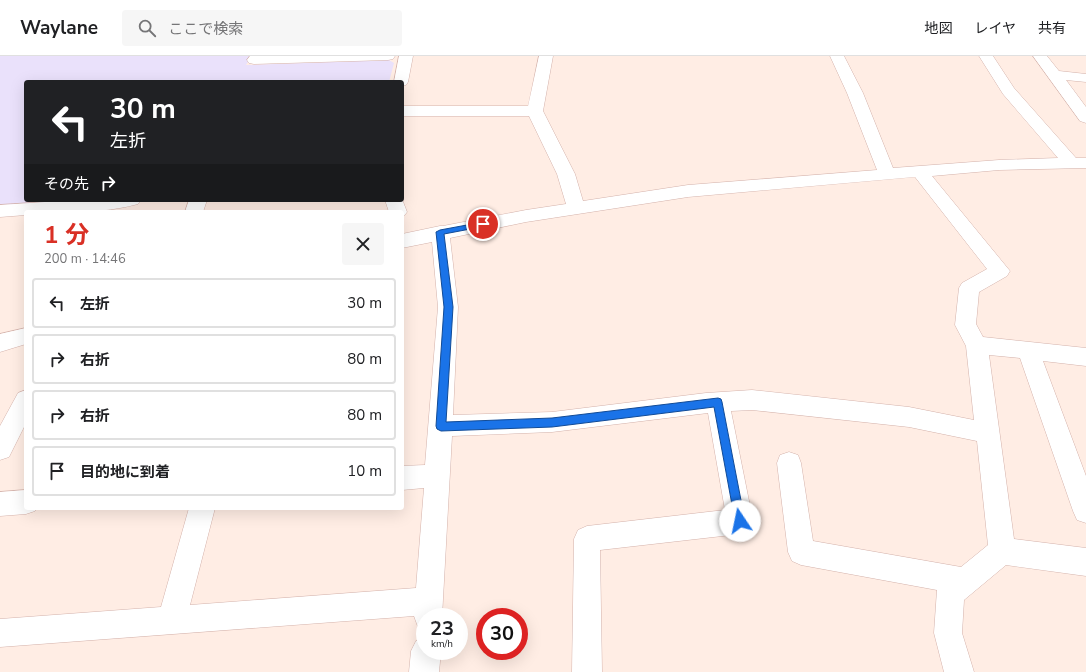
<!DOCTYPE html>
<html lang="ja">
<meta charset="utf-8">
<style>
:root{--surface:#fff;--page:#f6f6f6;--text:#202124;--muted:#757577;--line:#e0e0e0;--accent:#d93025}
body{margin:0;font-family:"Nunito Sans","Noto Sans JP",sans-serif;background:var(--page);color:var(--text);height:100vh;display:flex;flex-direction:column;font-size:15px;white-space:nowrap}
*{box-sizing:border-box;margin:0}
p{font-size:13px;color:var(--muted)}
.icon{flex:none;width:22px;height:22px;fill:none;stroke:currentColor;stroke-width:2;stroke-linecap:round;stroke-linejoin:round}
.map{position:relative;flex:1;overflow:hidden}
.side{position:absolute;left:24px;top:154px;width:380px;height:300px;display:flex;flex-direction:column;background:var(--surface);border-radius:4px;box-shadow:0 4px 16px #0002}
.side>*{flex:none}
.hud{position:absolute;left:24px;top:24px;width:380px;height:122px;border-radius:4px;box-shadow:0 4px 16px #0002;background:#202124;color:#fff;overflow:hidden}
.speed{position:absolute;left:416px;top:552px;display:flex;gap:8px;font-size:20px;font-weight:700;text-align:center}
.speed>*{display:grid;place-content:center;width:52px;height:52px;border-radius:50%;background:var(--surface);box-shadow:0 4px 16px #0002;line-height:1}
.speed small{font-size:10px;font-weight:400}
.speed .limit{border:6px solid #d22;background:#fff;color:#111}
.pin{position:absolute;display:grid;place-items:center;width:34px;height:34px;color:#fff;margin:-17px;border:2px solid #fff;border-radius:50%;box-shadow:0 1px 4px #0007}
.me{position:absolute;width:44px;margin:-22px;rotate:349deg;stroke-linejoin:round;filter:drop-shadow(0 0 3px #0008)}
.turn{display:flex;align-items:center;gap:14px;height:84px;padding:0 20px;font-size:18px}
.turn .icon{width:52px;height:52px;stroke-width:2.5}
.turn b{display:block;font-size:28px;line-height:34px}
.then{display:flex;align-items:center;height:38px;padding:0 20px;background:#0003;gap:8px;font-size:15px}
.round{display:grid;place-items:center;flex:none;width:42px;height:42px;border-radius:4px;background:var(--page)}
.overview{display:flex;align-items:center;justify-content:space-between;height:68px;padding:0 20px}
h1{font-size:24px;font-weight:700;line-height:30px;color:var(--accent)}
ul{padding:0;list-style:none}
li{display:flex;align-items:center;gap:12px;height:50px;margin:0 8px 6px;padding:0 12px;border:2px solid var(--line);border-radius:4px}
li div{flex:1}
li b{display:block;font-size:15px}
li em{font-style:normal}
header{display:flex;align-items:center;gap:24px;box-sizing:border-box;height:56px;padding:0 20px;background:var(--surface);border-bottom:1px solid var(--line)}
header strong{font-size:19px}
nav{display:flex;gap:22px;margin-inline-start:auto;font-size:14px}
.search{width:280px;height:36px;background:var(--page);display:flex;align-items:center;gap:10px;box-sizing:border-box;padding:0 14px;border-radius:4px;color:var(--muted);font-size:15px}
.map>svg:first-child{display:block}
</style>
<header>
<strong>Waylane</strong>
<div class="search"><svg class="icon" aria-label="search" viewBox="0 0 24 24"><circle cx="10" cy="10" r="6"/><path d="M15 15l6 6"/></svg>ここで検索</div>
<nav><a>地図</a><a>レイヤ</a><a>共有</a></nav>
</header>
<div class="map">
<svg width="1086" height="616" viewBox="0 0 1086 616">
<rect width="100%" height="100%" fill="#ffede4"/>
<polygon fill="#eae1fb" points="0,0 252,0 246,9 389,4 394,7 389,26 26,26 26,144 86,144 0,150"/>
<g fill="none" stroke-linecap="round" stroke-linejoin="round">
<g stroke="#d4b2ab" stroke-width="1">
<g id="minor">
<polygon points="250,0 395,0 393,3 388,4 254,8 249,7 247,4"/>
<polygon points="399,0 413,0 408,26 406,29 402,30 402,26 394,26"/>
<path d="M539,0H553L543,55L575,118L583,145L688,129L877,114L847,37L830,0H844L863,37L893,112L999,104L1058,102L1003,38L979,0H993L1014,32L1076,102H1086V112L999,114L932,120L1010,215L1007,220L979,236L976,268L983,281L1086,292V310L1043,305L1086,420V467L1077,464L1073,455L1020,302L989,299L1014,483L1086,492V520L1006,509L964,544L962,577L974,616H944L934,577L937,534L801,509L792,505L788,496L777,407L780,399L789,396L798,399L801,407L813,485L961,511L988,489L977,385L909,371L752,354L731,355L753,465L749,474L740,478L600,494L602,616H572L574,483L578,474L587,470L725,454L708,357L552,376L452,380L442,561H425V574L418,571L414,560L0,591V563L161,551L189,452H215L190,549L416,532L424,432L402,434V410L425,409L438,251L432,186L402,192V178L440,170H443L526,154L566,148L557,118L529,60H402V50H528ZM915,121L987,213L962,227L959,232L955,269L966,290L974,364L909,351L752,334L706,337L552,356L453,359L458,251L450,182L526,166L688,141Z"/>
<polygon points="1033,0 1047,0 1059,15 1086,18 1086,26 1066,24 1086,51 1086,67 1080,65"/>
<polygon points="402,143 407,156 404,160 402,161 402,156 389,156 385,144 402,144"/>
<path d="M75,144H141L138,148C102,158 63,156 26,156V159L0,161V149Z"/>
<polygon points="189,144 207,144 203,156 185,156"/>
<polygon points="26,272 26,288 0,296 0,278"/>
<polygon points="26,334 26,367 9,401 0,404 0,370 18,337"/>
<polygon points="26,434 26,452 36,452 35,455 26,458 0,460 0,436"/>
<polygon points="425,581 425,595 441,595 439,616 409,616 411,595 416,585"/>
</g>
</g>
<use href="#minor" fill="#fff" fill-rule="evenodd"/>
</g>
<polygon fill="#1a73e8" stroke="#114b97" points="483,166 486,166 486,170 444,178 453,251 446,366 552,362 718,342 721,343 722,346 745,465 744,469 740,471 736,469 735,465 714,351 552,371 441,375 437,373 436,370 444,251 436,176 440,174"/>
</svg>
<div class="speed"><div>23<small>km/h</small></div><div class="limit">30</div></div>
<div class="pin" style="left:483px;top:168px;background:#d93025"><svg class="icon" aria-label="arrive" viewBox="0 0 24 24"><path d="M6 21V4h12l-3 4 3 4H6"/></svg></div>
<svg class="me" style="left:740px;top:465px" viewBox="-20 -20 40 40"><circle r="19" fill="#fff"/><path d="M0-13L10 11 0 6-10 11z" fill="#1a73e8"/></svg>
<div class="hud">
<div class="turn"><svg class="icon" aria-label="left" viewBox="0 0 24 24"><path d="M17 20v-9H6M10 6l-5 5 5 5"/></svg><div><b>30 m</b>左折</div></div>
<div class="then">その先<svg class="icon" aria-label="right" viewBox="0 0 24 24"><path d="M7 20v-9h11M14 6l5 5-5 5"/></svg></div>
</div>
<section class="side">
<div class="overview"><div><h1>1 分</h1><p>200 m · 14:46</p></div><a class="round"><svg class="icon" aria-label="close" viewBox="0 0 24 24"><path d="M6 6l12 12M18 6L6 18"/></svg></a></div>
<ul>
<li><svg class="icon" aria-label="left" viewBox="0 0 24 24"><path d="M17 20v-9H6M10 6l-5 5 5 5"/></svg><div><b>左折</b></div><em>30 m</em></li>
<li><svg class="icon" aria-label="right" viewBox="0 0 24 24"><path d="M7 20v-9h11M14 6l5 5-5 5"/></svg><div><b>右折</b></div><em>80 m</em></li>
<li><svg class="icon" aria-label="right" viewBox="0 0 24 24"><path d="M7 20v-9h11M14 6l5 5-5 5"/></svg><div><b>右折</b></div><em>80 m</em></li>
<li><svg class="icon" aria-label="arrive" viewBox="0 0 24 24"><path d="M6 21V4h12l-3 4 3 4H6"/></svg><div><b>目的地に到着</b></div><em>10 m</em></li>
</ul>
</section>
</div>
